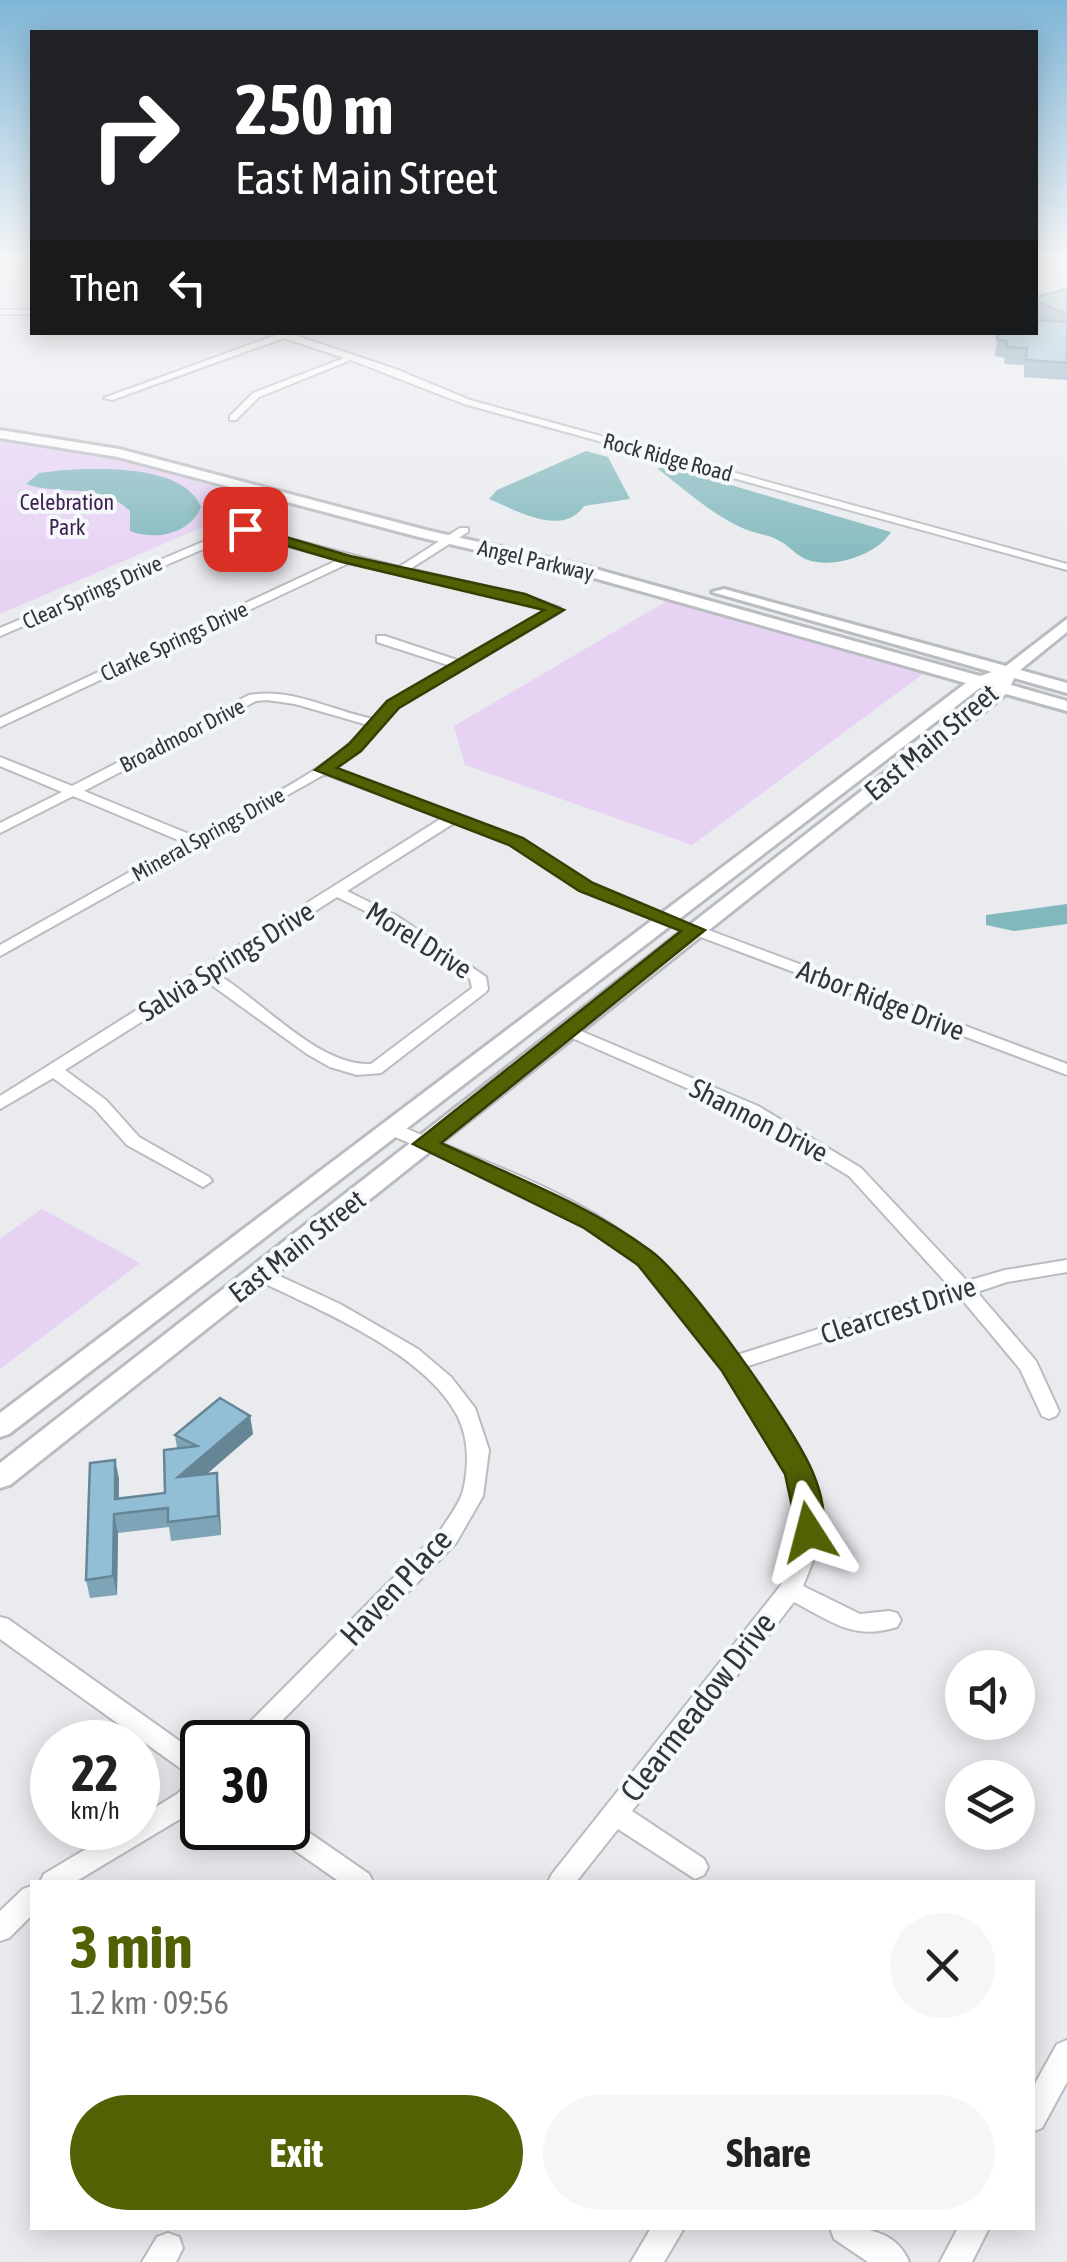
<!DOCTYPE html>
<meta charset="utf-8">
<style>
:root{--surface:#fff;--page:#f6f6f6;--text:#222;--muted:#767676;--accent:#516104}
body{margin:0;font-family:"Asap Condensed",sans-serif;background:var(--page);color:var(--text);height:100vh;display:flex;flex-direction:column;font-size:38px;white-space:nowrap}
*{box-sizing:border-box;margin:0}
p{font-size:32px;color:var(--muted)}
.icon{flex:none;width:55px;height:55px;fill:none;stroke:currentColor;stroke-width:2;stroke-linecap:round;stroke-linejoin:round}
.map{position:relative;flex:1;overflow:hidden}
.sheet{position:absolute;left:30px;top:1880px;width:1005px;height:350px;display:flex;flex-direction:column;background:var(--surface);border-radius:0px;box-shadow:0 5px 25px #0003}
.sheet>*{flex:none}
.guide{position:absolute;left:30px;top:30px;width:1008px;height:305px;border-radius:0px;box-shadow:0 5px 25px #0003;background:#202124;color:#fff;overflow:hidden}
.fabs{position:absolute;left:945px;top:1650px;display:grid;gap:20px}
.fabs a{display:grid;place-items:center;width:90px;height:90px;border-radius:50%;background:var(--surface);box-shadow:0 5px 25px #0003;font-size:50px}
.speed{position:absolute;left:30px;top:1720px;display:flex;gap:20px;font-size:50px;font-weight:700;text-align:center}
.speed>*{display:grid;place-content:center;width:130px;height:130px;border-radius:50%;background:var(--surface);box-shadow:0 5px 25px #0003;line-height:1}
.speed small{font-size:25px;font-weight:400}
.speed .limit{border:5px solid #111;border-radius:15px;background:#fff;color:#111}
.pin{position:absolute;display:grid;place-items:center;width:85px;height:85px;color:#fff;margin:-42px;border-radius:20px;box-shadow:0 5px 15px #0006}
.me{position:absolute;width:110px;margin:-55px;rotate:351deg;stroke-linejoin:round;filter:drop-shadow(0 0 8px #0008)}
.turn{display:flex;align-items:center;gap:35px;height:210px;padding:0 40px;font-size:45px}
.turn .icon{width:130px;height:130px;stroke-width:2.5}
.turn b{display:block;font-size:70px;line-height:85px}
.then{display:flex;align-items:center;height:95px;padding:0 40px;background:#0003;gap:20px;font-size:38px}
.round{display:grid;place-items:center;flex:none;width:105px;height:105px;border-radius:52px;background:var(--page)}
.overview{display:flex;align-items:center;justify-content:space-between;height:170px;padding:0 40px}
h1{font-size:60px;font-weight:700;line-height:75px;color:var(--accent)}
.primary-button{display:flex;gap:20px;margin-top:auto;padding:20px 40px}
.primary-button a{flex:1;height:115px;border-radius:60px;background:var(--accent);color:#fff;font-size:40px;font-weight:700;line-height:115px;text-align:center}
.primary-button a+a{background:var(--page);color:var(--text)}
.map>svg:first-child{display:block}
</style>
<div class="map">
<svg width="1067" height="2262" viewBox="0 0 1067 2262">
<rect width="100%" height="100%" fill="#e9ebef"/>
<g fill="#e7d2f4">
<polygon points="0,439 118,458 271,498 0,614"/>
<polygon points="667,601 923,674 692,845 465,765 454,726"/>
<polygon points="42,1209 140,1263 0,1369 0,1239"/>
</g>
<g fill="#81b8bd">
<path d="M586,451L608,457L630,499L584,506C562,538 516,510 489,499L497,490Z"/>
<path d="M661,466L676,469L891,532C877,555 833,569 808,560C796,556 788,544 776,539C765,534 752,533 740,527C709,512 685,490 658,469Z"/>
<path d="M64,470C104,468 184,465 201,507C190,534 155,541 130,531V511C101,482 61,496 26,484L39,473Z"/>
<polygon points="1067,904 1067,924 1014,931 986,925 986,915"/>
</g>
<g fill="none" stroke-linecap="round" stroke-linejoin="round">
<g stroke="#b9bcc0" stroke-width="4">
<g id="minor">
<rect x="0" y="310" width="32" height="4"/>
<polygon points="271,332 285,332 398,370 470,400 1067,564 1067,570 464,404 351,360 259,397 236,420 230,420 230,416 253,393 344,358 284,338 112,400 104,398 276,335"/>
<path d="M240,526L399,567L460,528H468V532L410,569L524,595L560,608V612L397,708L360,751L334,768L521,838L591,884L674,919L671,922H661L581,890L511,844L454,823L347,891L397,916L486,977L488,989L486,992L381,1073L357,1075L330,1067L307,1054L206,981L65,1070L106,1100L139,1137L209,1177L212,1181L203,1187L127,1145L94,1108L53,1078L0,1109V1096L442,818L325,774L0,956V945L183,842L73,796L0,833V823L62,792L0,766V757L72,786L249,695C292,687 332,711 374,719L389,702L451,666L377,642V636H385L460,661L547,611L517,600L349,563L0,727V718L338,560L241,533L0,636V628ZM267,700L295,704L368,725C325,774 251,805 194,836L84,791L256,701ZM337,897L387,922L470,979L472,988L371,1064C319,1067 260,999 217,974Z"/>
<polygon points="695,925 1067,1064 1067,1075 690,933 687,930 690,927"/>
<path d="M569,1026L758,1106L861,1168L967,1281L1005,1270L1067,1260V1272L1007,1282L977,1292L1036,1361L1059,1411L1056,1416L1049,1419L1042,1416L1020,1369L960,1297L745,1367C774,1409 822,1473 820,1527C819,1547 811,1567 803,1586L860,1614L889,1611L897,1613L901,1620L897,1627C853,1641 831,1621 794,1602L632,1811L704,1859L708,1867L704,1875L695,1879L618,1829L576,1882H548L552,1874L781,1585C791,1562 800,1537 798,1511C791,1442 672,1286 616,1246C547,1195 461,1167 384,1132L381,1128L390,1123L396,1124C475,1159 564,1187 633,1240C674,1271 706,1314 737,1355L950,1287L849,1176L746,1114L563,1034L561,1031L563,1028Z"/>
<path d="M262,1268L340,1304L418,1349L451,1377L475,1408L489,1450L483,1496L456,1543L261,1742H234L237,1735L440,1531C448,1518 459,1505 463,1491C469,1466 469,1438 457,1415C424,1352 317,1309 255,1279L252,1274L255,1269Z"/>
<polygon points="0,1617 8,1619 202,1757 202,1802 195,1810 75,1882 40,1882 44,1874 121,1828 138,1828 138,1818 177,1794 194,1778 0,1639"/>
<polygon points="288,1818 369,1874 373,1882 340,1882 274,1836 270,1828 288,1828"/>
<polygon points="32,1886 32,1915 9,1938 0,1941 0,1911 23,1889"/>
<polygon points="1067,2040 1067,2082 1042,2128 1032,2132 1032,2089 1057,2044"/>
<polygon points="651,2228 684,2228 664,2262 631,2262"/>
<path d="M830,2228C860,2226 896,2229 909,2262H868L834,2239Z"/>
<polygon points="958,2228 989,2228 972,2262 940,2262"/>
<polygon points="168,2233 179,2237 183,2248 176,2262 142,2262 157,2237"/>
</g>
</g>
<g stroke="#b9bcc0" stroke-width="6">
<polygon id="major" points="0,430 119,449 426,530 588,567 980,676 992,672 712,592 724,589 1006,666 1067,619 1067,632 1020,670 1067,683 1067,693 1014,678 1011,685 1067,701 1067,711 1006,694 10,1485 0,1488 0,1463 991,690 981,687 9,1434 0,1437 0,1413 966,683 580,574 419,537 118,457 0,438"/>
</g>
<use href="#minor" fill="#fff" fill-rule="evenodd"/>
<use href="#major" fill="#fff" fill-rule="evenodd"/>
</g>
<g fill="#7ea4b8">
<polygon points="1067,289 1067,380 1024,377 1024,365 1004,364 1005,358 995,356 998,332 1044,321 1035,317 1035,297"/>
<polygon points="250,1416 253,1434 207,1474 219,1491 221,1535 171,1541 169,1527 118,1533 117,1595 90,1598 86,1580 119,1478 119,1498 165,1493 177,1448 175,1435"/>
</g>
<g fill="#668696">
<polygon points="250,1416 253,1434 181,1496 178,1477"/>
<polygon points="115,1460 119,1478 118,1517 115,1499"/>
<polygon points="217,1473 219,1491 221,1535 218,1516"/>
<polygon points="114,1514 118,1533 117,1595 113,1576"/>
</g>
<g fill="#92bfd6" stroke="#668696" stroke-width="2.5">
<polygon points="1067,289 1067,314 1035,301 1035,297"/>
<polygon points="1035,320 1067,322 1067,363 1026,360 1027,348 1007,347 1007,341 997,339 998,332 1035,332"/>
<polygon points="220,1398 250,1416 178,1477 217,1473 218,1516 168,1522 168,1508 114,1514 113,1576 86,1580 90,1463 115,1460 115,1499 165,1493 164,1450 197,1446 175,1435"/>
</g>
<linearGradient id="sky" x2="0" y2="1"><stop stop-color="#7fb6d7"/><stop offset="0.45" stop-color="#f5f6f8"/><stop offset="1" stop-color="#f5f6f8" stop-opacity="0"/></linearGradient>
<rect width="1067" height="572" fill="url(#sky)"/>
<path fill="#516104" stroke="#353f03" stroke-width="2.5" d="M245,525L350,556L525,594L564,610L399,708L361,751L337,768L523,838L593,883L705,930L441,1143C512,1176 588,1204 651,1251C689,1279 795,1428 813,1473C821,1492 829,1521 819,1539H799L785,1474L722,1371L638,1265L584,1228L413,1144L681,931L579,891L509,845L315,770L349,744L387,701L544,610L342,562L240,532Z"/>
<g text-anchor="middle" stroke-width="8" stroke-linejoin="round" paint-order="stroke">
<g font-size="22" fill="#343536" stroke="#f6f9fc">
<text transform="translate(668 457) rotate(15)" y="8">Rock Ridge Road</text>
<text transform="translate(536 560) rotate(13)" y="8">Angel Parkway</text>
<text transform="translate(92 592) rotate(-24)" y="8">Clear Springs Drive</text>
<text transform="translate(174 641) rotate(-25)" y="8">Clarke Springs Drive</text>
<text transform="translate(182 735) rotate(-27)" y="8">Broadmoor Drive</text>
<text transform="translate(208 834) rotate(-29)" y="8">Mineral Springs Drive</text>
</g>
<g font-size="22" fill="#3e1f4f" stroke="#f6f9fc">
<text x="67" y="510">Celebration<tspan x="67" dy="25">Park</tspan></text>
</g>
<g font-size="28" fill="#343536" stroke="#f6f9fc">
<text transform="translate(931 742) rotate(-40)" y="10">East Main Street</text>
<text transform="translate(419 940) rotate(32)" y="10">Morel Drive</text>
<text transform="translate(226 961) rotate(-32)" y="10">Salvia Springs Drive</text>
<text transform="translate(881 1000) rotate(21)" y="10">Arbor Ridge Drive</text>
<text transform="translate(759 1120) rotate(27)" y="10">Shannon Drive</text>
<text transform="translate(297 1246) rotate(-38)" y="10">East Main Street</text>
<text transform="translate(898 1310) rotate(-18)" y="10">Clearcrest Drive</text>
</g>
<g font-size="32" fill="#343536" stroke="#f6f9fc">
<text transform="translate(396 1587) rotate(-47)" y="11">Haven Place</text>
<text transform="translate(698 1707) rotate(-52)" y="11">Clearmeadow Drive</text>
</g>
</g>
</svg>
<div class="fabs">
<a><svg class="icon" aria-label="sound" viewBox="0 0 24 24"><path d="M4 9h4l5-4v14l-5-4H4zM17 9q2 3 0 6"/></svg></a>
<a><svg class="icon" aria-label="layers" viewBox="0 0 24 24"><path d="M12 4l9 5-9 5-9-5zM3 14l9 5 9-5"/></svg></a>
</div>
<div class="speed"><div>22<small>km/h</small></div><div class="limit">30</div></div>
<div class="pin" style="left:245px;top:529px;background:#d93025"><svg class="icon" aria-label="arrive" viewBox="0 0 24 24"><path d="M6 21V4h12l-3 4 3 4H6"/></svg></div>
<svg class="me" style="left:809px;top:1532px" viewBox="-20 -20 40 40"><path d="M0-17L14 15 0 8-14 15z" fill="#516104" stroke="#fff" stroke-width="4"/></svg>
<div class="guide">
<div class="turn"><svg class="icon" aria-label="right" viewBox="0 0 24 24"><path d="M7 20v-9h11M14 6l5 5-5 5"/></svg><div><b>250 m</b>East Main Street</div></div>
<div class="then">Then<svg class="icon" aria-label="left" viewBox="0 0 24 24"><path d="M17 20v-9H6M10 6l-5 5 5 5"/></svg></div>
</div>
<section class="sheet">
<div class="overview"><div><h1>3 min</h1><p>1.2 km · 09:56</p></div><a class="round"><svg class="icon" aria-label="close" viewBox="0 0 24 24"><path d="M6 6l12 12M18 6L6 18"/></svg></a></div>
<div class="primary-button"><a>Exit</a><a>Share</a></div>
</section>
</div>
